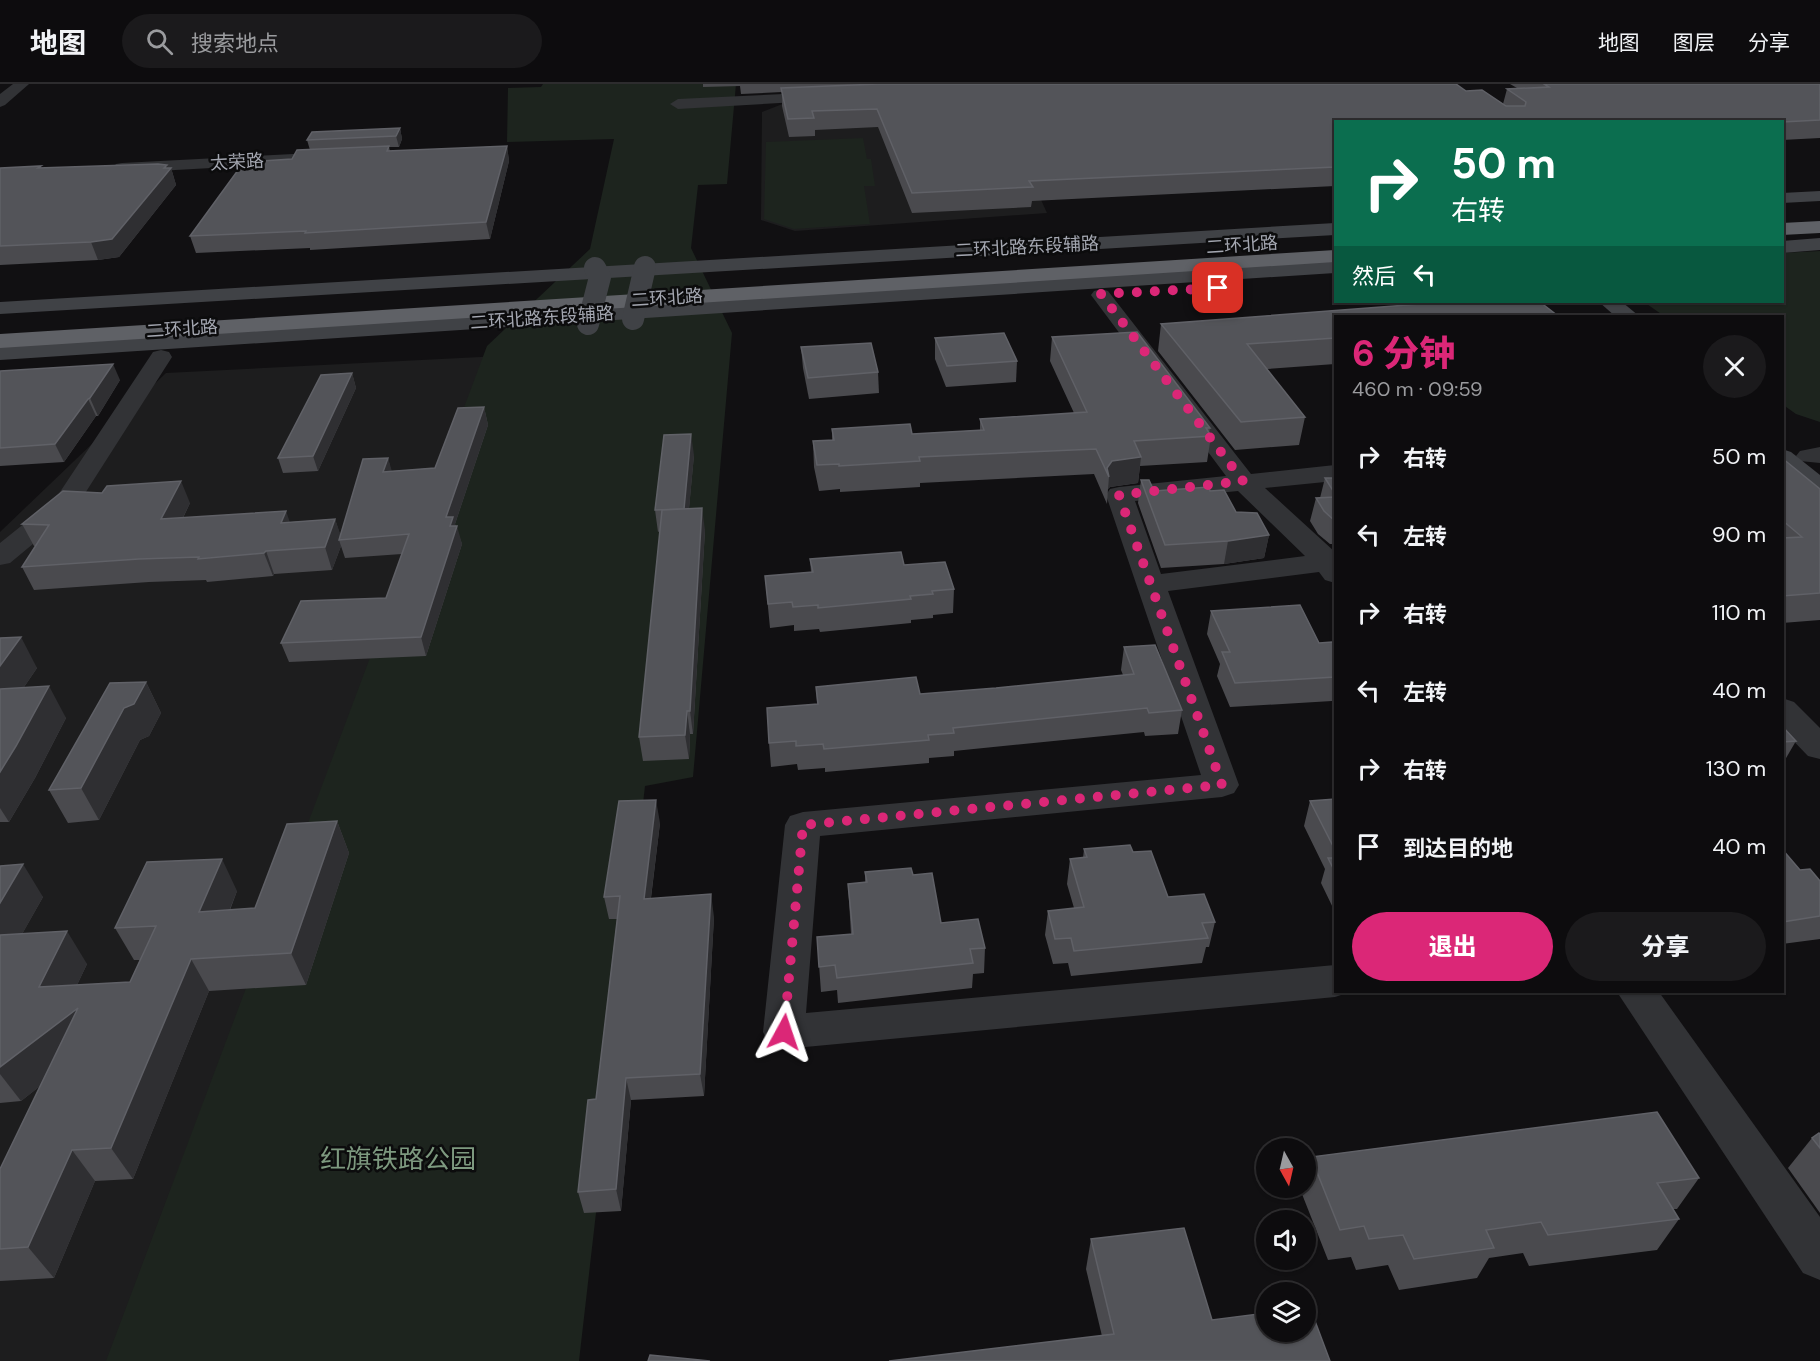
<!DOCTYPE html>
<html lang="zh">
<meta charset="utf-8">
<style>
:root{--surface:#0d0c0e;--page:#1b1a1c;--text:#f1f3f6;--muted:#9a9b9e;--line:#2d2c2e;--accent:#db2777}
body{margin:0;font-family:"DM Sans","Noto Sans SC",sans-serif;background:var(--page);color:var(--text);height:100vh;display:flex;flex-direction:column;font-size:22px;white-space:nowrap}
*{box-sizing:border-box;margin:0}
p{font-size:20px;color:var(--muted)}
.icon{flex:none;width:33px;height:33px;fill:none;stroke:currentColor;stroke-width:2;stroke-linecap:round;stroke-linejoin:round}
.map{position:relative;flex:1;overflow:hidden}
.side{position:absolute;left:1334px;top:231px;width:450px;height:678px;display:flex;flex-direction:column;background:var(--surface);border-radius:0px;box-shadow:0 2px 4px #0004,0 0 0 2px var(--line)}
.side>*{flex:none}
.top-card{position:absolute;left:1334px;top:36px;width:450px;height:183px;border-radius:0px;box-shadow:0 2px 4px #0004,0 0 0 2px var(--line);background:#0b6e4f;color:#fff;overflow:hidden}
.needle{width:39px;rotate:172deg}
.buttons{position:absolute;left:1256px;top:1054px;display:grid;gap:12px}
.buttons a{display:grid;place-items:center;width:60px;height:60px;border-radius:50%;background:var(--surface);box-shadow:0 2px 4px #0004,0 0 0 2px var(--line);font-size:30px}
.pin{position:absolute;display:grid;place-items:center;width:51px;height:51px;color:#fff;margin:-26px;border-radius:12px;box-shadow:0 3px 9px #0006}
.me{position:absolute;width:66px;margin:-33px;rotate:5deg;stroke-linejoin:round;filter:drop-shadow(0 0 4px #0008)}
.turn{display:flex;align-items:center;gap:21px;height:126px;padding:0 18px;font-size:27px}
.turn .icon{width:78px;height:78px;stroke-width:2.5}
.turn b{display:block;font-size:42px;line-height:51px}
.then{display:flex;align-items:center;height:57px;padding:0 18px;background:#0003;gap:12px;font-size:22px}
.round{display:grid;place-items:center;flex:none;width:63px;height:63px;border-radius:32px;background:var(--page)}
.head{display:flex;align-items:center;justify-content:space-between;height:102px;padding:0 18px}
h1{font-size:36px;font-weight:800;line-height:45px;color:var(--accent)}
.action{display:flex;gap:12px;margin-top:auto;padding:12px 18px}
.action a{flex:1;height:69px;border-radius:36px;background:var(--accent);color:#fff;font-size:24px;font-weight:800;line-height:69px;text-align:center}
.action a+a{background:var(--page);color:var(--text)}
ul{padding:0;list-style:none}
li{display:flex;align-items:center;gap:18px;height:78px;padding:0 18px}
li div{flex:1}
li b{display:block;font-size:22px}
li em{font-style:normal}
header{display:flex;align-items:center;gap:36px;box-sizing:border-box;height:84px;padding:0 30px;background:var(--surface);border-bottom:2px solid var(--line)}
header strong{font-size:28px}
nav{display:flex;gap:33px;margin-inline-start:auto;font-size:21px}
.search{width:420px;height:54px;background:var(--page);display:flex;align-items:center;gap:15px;box-sizing:border-box;padding:0 21px;border-radius:33px;color:var(--muted);font-size:22px}
.map>svg:first-child{display:block}
</style>
<header>
<strong>地图</strong>
<div class="search"><svg class="icon" aria-label="search" viewBox="0 0 24 24"><circle cx="10" cy="10" r="6"/><path d="M15 15l6 6"/></svg>搜索地点</div>
<nav><a>地图</a><a>图层</a><a>分享</a></nav>
</header>
<div class="map">
<svg width="1820" height="1277" viewBox="0 0 1820 1277">
<rect width="100%" height="100%" fill="#111012"/>
<g fill="#1d1d1e">
<polygon points="993,10 1047,129 795,147 761,136 762,28 785,19"/>
<polygon points="558,269 292,1277 0,1277 0,448 166,289"/>
</g>
<g fill="#1d241e">
<polygon points="543,0 736,0 727,100 698,101 691,164 732,249 693,693 645,702 579,1277 106,1277 487,262 590,165 614,55 507,58 508,4 541,3"/>
<polygon points="863,54 867,75 871,75 875,102 864,102 870,140 794,145 764,135 766,58"/>
<polygon points="1820,167 1820,338 1796,330 1782,320 1782,232 1664,232 1644,218 1782,218 1782,169"/>
</g>
<g fill="none" stroke-linecap="round" stroke-linejoin="round">
<g fill="#323336" fill-rule="evenodd">
<polygon points="13,0 29,0 5,21 0,23 0,10"/>
<polygon points="827,8 835,13 832,16 678,25 670,20 678,15"/>
<polygon points="313,69 319,70 322,74 319,78 122,89 116,88 113,84 116,80 122,79"/>
<path d="M1101,205L1108,207L1251,390L1335,381V397L1265,404L1335,468V499L1325,496L1319,488L1168,507L1239,701L1234,709L1222,713L820,752L806,929L1335,881V908H1350L1335,913L784,965L769,960L763,948L785,741L790,732L803,728L1201,691L1106,411L1110,405L1119,403L1226,392L1091,211L1094,207ZM1238,407L1305,472L1161,490L1135,417Z"/>
<polygon points="161,266 169,268 172,273 75,425 10,479 0,481 0,459 56,414 153,268"/>
<polygon points="1820,363 1820,379 1800,377 1796,372 1800,367"/>
<polygon points="1782,614 1794,618 1820,644 1820,675 1808,672 1782,645"/>
<polygon points="1617,908 1659,908 1820,1133 1820,1196 1803,1189"/>
</g>
<g fill="#404246" fill-rule="evenodd">
<polygon points="1820,107 1820,117 1782,119 1782,109"/>
<polygon points="1335,139 1335,151 0,230 0,218"/>
<polygon points="1820,154 1820,166 1782,169 1782,157"/>
<polygon points="1335,177 1335,189 0,276 0,262"/>
<polygon points="1599,218 1622,218 1639,232 1615,232"/>
<polygon points="1782,365 1791,368 1820,391 1820,412 1811,410 1782,386"/>
</g>
<g fill="#5f6166" fill-rule="evenodd">
<polygon points="1820,137 1820,149 1782,151 1782,139"/>
<polygon points="1335,166 1335,178 0,264 0,250"/>
</g>
<g stroke="#404246" stroke-width="22">
<polyline points="633,235 645,183"/>
<polyline points="588,240 600,193 595,184"/>
</g>
</g>
<g fill="#4a4a4e">
<polygon points="703,0 1456,0 1466,7 1503,20 1507,5 1517,4 1510,0 1820,0 1820,54 1782,56 1782,38 1335,38 1335,102 1032,117 1031,123 912,129 878,43 815,46 815,52 789,53 782,22 782,8 741,10 740,2 703,3"/>
<polygon points="400,44 402,55 399,63 389,63 390,67 507,62 509,77 490,155 310,166 310,164 196,169 190,152 245,82 292,75 310,66 307,56"/>
<polygon points="0,84 171,84 176,101 119,173 98,176 0,181"/>
<polygon points="1423,218 1540,218 1335,232 1335,280 1267,285 1305,333 1299,361 1235,366 1158,267 1161,240 1422,220"/>
<polygon points="1052,253 1210,344 1209,349 1211,352 1207,378 1140,382 1138,399 1110,403 1108,405 1107,420 1094,390 920,399 920,403 840,408 840,405 819,407 814,383 813,357 832,356 832,345 912,350 980,346 980,335 1074,329 1050,277"/>
<polygon points="935,254 1017,277 1016,298 946,303 935,275"/>
<polygon points="801,263 878,288 879,309 809,315 803,284"/>
<polygon points="0,287 120,296 98,332 96,332 64,378 0,382"/>
<polygon points="352,289 356,304 318,387 283,389 278,374"/>
<polygon points="484,323 488,341 455,440 462,460 426,572 289,578 281,559 386,514 402,470 345,474 341,462 332,486 274,490 273,492 207,498 206,496 149,498 34,506 22,483 36,462 34,462 22,440 190,419 183,434 290,438 335,435 340,451 388,374 391,387 435,384"/>
<polygon points="694,371 689,424 705,446 693,650 690,650 689,675 643,677 639,653 660,447 658,448 655,426"/>
<polygon points="1782,374 1820,405 1820,536 1782,539"/>
<polygon points="1333,390 1335,390 1335,460 1330,460 1318,450 1310,437 1316,414 1320,414 1325,394 1333,394"/>
<polygon points="1141,396 1154,407 1210,407 1236,428 1269,451 1264,474 1224,480 1161,484 1138,419"/>
<polygon points="810,475 904,481 954,505 953,529 933,531 933,534 911,536 911,539 820,548 819,545 794,547 794,541 770,544 765,492 811,488"/>
<polygon points="1211,527 1335,564 1335,612 1333,613 1332,617 1230,623 1217,592 1220,580 1207,550"/>
<polygon points="0,554 37,584 24,603 66,634 35,694 9,738 0,738"/>
<polygon points="1124,563 1182,626 1178,650 1145,652 1144,648 954,667 954,672 929,674 929,679 825,688 825,684 798,686 797,680 771,683 769,659 817,620 816,603 920,610 996,604 1123,591 1121,586"/>
<polygon points="146,598 161,629 149,652 140,656 99,736 68,739 49,706"/>
<polygon points="1782,642 1796,657 1782,681"/>
<polygon points="1335,715 1335,828 1321,799 1325,785 1304,742 1310,717"/>
<polygon points="337,737 349,769 306,901 209,907 133,1095 95,1097 54,1194 0,1197 0,1085 40,1002 21,1017 0,1019 0,782 43,813 22,850 87,880 77,901 130,898 140,876 134,876 115,844 237,807 230,826 255,824"/>
<polygon points="660,739 651,814 714,833 704,1012 631,1016 621,1127 584,1129 578,1108 596,1015 617,835 609,835 604,813"/>
<polygon points="1084,765 1133,768 1168,813 1215,838 1209,863 1206,863 1202,879 1071,892 1068,879 1053,880 1045,851 1048,827 1074,824 1067,800 1070,775 1083,774"/>
<polygon points="1782,765 1800,786 1820,797 1820,855 1782,860"/>
<polygon points="865,788 913,791 941,839 985,864 984,889 973,890 972,904 838,919 837,906 821,908 817,853 851,850 848,800 865,798"/>
<polygon points="1820,1050 1820,1129 1788,1084 1812,1054"/>
<polygon points="1311,1073 1699,1094 1677,1125 1673,1125 1679,1135 1657,1166 1529,1182 1523,1169 1489,1174 1477,1194 1399,1206 1388,1181 1356,1186 1351,1173 1328,1176 1300,1105 1305,1104 1305,1090"/>
<polygon points="1091,1155 1212,1236 1102,1252 1086,1185"/>
</g>
<g fill="#2f2f32">
<polygon points="400,44 402,55 399,63 396,52"/>
<polygon points="507,62 509,77 490,155 486,138"/>
<polygon points="167,81 169,86 171,84 176,101 119,173 98,176 91,158"/>
<polygon points="113,280 120,296 98,332 90,314"/>
<polygon points="352,289 356,304 318,387 313,372"/>
<polygon points="88,315 96,332 64,378 55,360"/>
<polygon points="484,323 488,341 455,440 456,445 457,442 462,460 426,572 421,553 446,433"/>
<polygon points="691,350 694,371 687,447 684,425"/>
<polygon points="1141,373 1138,399 1110,403 1108,405 1109,393 1107,384 1112,377"/>
<polygon points="388,374 393,391 383,388"/>
<polygon points="181,397 190,419 171,458 161,435"/>
<polygon points="702,424 705,446 693,650 690,627"/>
<polygon points="286,427 294,450 281,439"/>
<polygon points="335,435 342,455 339,456 341,462 332,486 325,463"/>
<polygon points="1269,451 1264,474 1224,480 1228,457"/>
<polygon points="266,467 274,490 273,492 264,469"/>
<polygon points="21,553 37,584 1,637 0,634 0,582"/>
<polygon points="146,598 161,629 149,652 140,656 99,736 81,704 124,624"/>
<polygon points="49,602 66,634 35,694 9,738 0,724 0,688"/>
<polygon points="687,627 690,650 689,675 685,651"/>
<polygon points="656,716 660,739 648,837 644,815"/>
<polygon points="337,737 349,769 306,901 291,869"/>
<polygon points="222,775 237,807 216,860 199,828"/>
<polygon points="23,780 43,813 3,884 0,881 0,819"/>
<polygon points="711,810 714,833 704,1012 700,990"/>
<polygon points="67,847 87,880 61,935 39,903"/>
<polygon points="191,875 209,907 133,1095 111,1064"/>
<polygon points="78,924 99,956 21,1017 0,990 0,983"/>
<polygon points="626,994 631,1016 621,1127 616,1105"/>
<polygon points="72,1066 95,1097 54,1194 28,1163"/>
</g>
<g fill="#535459" stroke="#606167" stroke-width="1.5">
<polygon points="878,0 1456,0 1466,7 1482,6 1506,22 1525,22 1526,18 1507,5 1549,3 1544,0 1820,0 1820,36 1782,38 1335,38 1335,83 1029,97 1033,103 912,109 877,25 812,27 814,34 788,35 781,4"/>
<polygon points="400,44 396,52 307,56 312,48"/>
<polygon points="389,62 387,67 507,62 486,138 305,149 306,147 190,152 241,82 245,82 248,78 292,75 297,66"/>
<polygon points="158,80 167,81 164,84 171,84 112,155 91,158 0,162 0,84 41,82 38,84"/>
<polygon points="1445,218 1540,218 1558,232 1335,232 1335,254 1247,260 1305,333 1241,338 1161,240 1446,218"/>
<polygon points="1137,248 1210,344 1206,344 1211,352 1134,357 1141,373 1112,377 1107,384 1109,393 1096,365 919,373 920,377 839,382 839,380 817,381 813,357 834,356 832,345 910,340 912,350 984,346 980,335 1087,328 1052,253"/>
<polygon points="1004,249 1017,277 947,282 935,254"/>
<polygon points="871,259 878,288 808,294 801,263"/>
<polygon points="113,280 90,314 88,315 55,360 0,364 0,287"/>
<polygon points="352,289 313,372 278,374 321,291"/>
<polygon points="484,323 446,433 453,433 450,442 457,442 421,553 281,559 301,517 386,514 409,450 339,456 363,375 388,374 383,388 435,384 458,324"/>
<polygon points="691,350 684,425 655,426 664,351"/>
<polygon points="1782,374 1820,405 1820,509 1782,512 1782,454 1802,453 1782,436"/>
<polygon points="1325,394 1335,394 1335,410"/>
<polygon points="1141,396 1149,396 1154,407 1209,403 1210,407 1224,406 1236,428 1257,429 1269,451 1228,457 1165,461"/>
<polygon points="181,397 161,435 286,427 281,439 335,435 325,463 266,467 264,469 198,475 199,473 139,475 22,483 49,441 22,440 63,407 102,409 107,402"/>
<polygon points="1335,413 1335,437 1324,427 1316,414"/>
<polygon points="702,424 690,627 687,627 685,651 639,653 662,426"/>
<polygon points="901,468 904,481 945,478 954,505 932,507 933,510 910,512 911,515 818,524 818,521 793,523 792,518 768,520 765,492 813,488 810,475"/>
<polygon points="1300,521 1319,559 1332,558 1335,564 1335,593 1235,599 1222,568 1230,568 1211,527"/>
<polygon points="21,553 0,582 0,554"/>
<polygon points="1155,561 1182,626 1149,629 1147,624 953,644 954,649 928,651 929,656 824,665 823,660 796,662 796,657 769,659 767,624 818,620 816,603 916,593 920,610 996,604 1134,590 1124,563"/>
<polygon points="146,598 134,620 124,624 81,704 49,706 110,599"/>
<polygon points="49,602 16,662 0,688 0,605"/>
<polygon points="1782,642 1796,657 1782,658"/>
<polygon points="1335,715 1335,766 1310,717"/>
<polygon points="656,716 644,815 711,810 700,990 626,994 616,1105 578,1108 588,1016 596,1015 620,812 604,813 619,717"/>
<polygon points="337,737 291,869 191,875 111,1064 72,1066 28,1163 0,1165 0,1085 78,924 0,983 0,851 67,847 39,903 130,898 156,842 115,844 147,778 222,775 199,828 255,824 287,740"/>
<polygon points="1130,761 1133,768 1151,767 1168,813 1204,810 1215,838 1202,839 1208,854 1074,867 1071,854 1055,855 1048,827 1084,823 1070,775 1087,773 1084,765"/>
<polygon points="1782,765 1800,786 1810,785 1820,797 1820,832 1782,838"/>
<polygon points="1328,774 1335,774 1335,788"/>
<polygon points="23,780 0,819 0,782"/>
<polygon points="911,784 913,791 932,789 941,839 978,835 985,864 970,865 973,879 837,894 835,881 819,883 817,853 853,850 848,800 867,798 865,788"/>
<polygon points="1657,1028 1699,1094 1657,1099 1679,1135 1548,1151 1541,1138 1486,1146 1494,1164 1414,1175 1403,1151 1369,1155 1364,1142 1340,1146 1311,1073"/>
<polygon points="1819,1049 1820,1050 1820,1064 1812,1054"/>
<polygon points="1184,1144 1212,1236 1266,1229 1266,1248 1305,1248 1305,1238 1315,1237 1330,1277 889,1277 1114,1250 1091,1155"/>
<polygon points="650,1271 710,1277 648,1277"/>
</g>
<g fill="none" stroke-linecap="round" stroke-linejoin="round">
<polyline stroke="#db2777" stroke-width="10" stroke-dasharray="0 18" points="784,948 803,741 1222,701 1119,411 1243,397 1101,210 1218,204"/>
</g>
<g text-anchor="middle" stroke-width="5" stroke-linejoin="round" paint-order="stroke">
<g font-size="18" fill="#a4a7b1" stroke="#0c0c0d">
<text transform="translate(237 78) rotate(-3)" y="6">太荣路</text>
<text transform="translate(1242 161) rotate(-4)" y="6">二环北路</text>
<text transform="translate(1027 163) rotate(-3)" y="6">二环北路东段辅路</text>
<text transform="translate(667 214) rotate(-4)" y="6">二环北路</text>
<text transform="translate(542 234) rotate(-4)" y="6">二环北路东段辅路</text>
<text transform="translate(182 245) rotate(-4)" y="6">二环北路</text>
</g>
<g font-size="26" fill="#7d997f" stroke="#0c0c0d">
<text x="398" y="1084">红旗铁路公园</text>
</g>
</g>
</svg>
<div class="buttons">
<a><svg class="needle" viewBox="-14 -14 28 28"><path d="M0-13l5 13h-10z" fill="#e53935"/><path d="M0 13l5-13h-10z" fill="#9a9b9e"/></svg></a>
<a><svg class="icon" aria-label="sound" viewBox="0 0 24 24"><path d="M4 9h4l5-4v14l-5-4H4zM17 9q2 3 0 6"/></svg></a>
<a><svg class="icon" aria-label="layers" viewBox="0 0 24 24"><path d="M12 4l9 5-9 5-9-5zM3 14l9 5 9-5"/></svg></a>
</div>
<div class="pin" style="left:1218px;top:204px;background:#d93025"><svg class="icon" aria-label="arrive" viewBox="0 0 24 24"><path d="M6 21V4h12l-3 4 3 4H6"/></svg></div>
<svg class="me" style="left:784px;top:948px" viewBox="-20 -20 40 40"><path d="M0-17L14 15 0 8-14 15z" fill="#db2777" stroke="#fff" stroke-width="4"/></svg>
<div class="top-card">
<div class="turn"><svg class="icon" aria-label="right" viewBox="0 0 24 24"><path d="M7 20v-9h11M14 6l5 5-5 5"/></svg><div><b>50 m</b>右转</div></div>
<div class="then">然后<svg class="icon" aria-label="left" viewBox="0 0 24 24"><path d="M17 20v-9H6M10 6l-5 5 5 5"/></svg></div>
</div>
<section class="side">
<div class="head"><div><h1>6 分钟</h1><p>460 m · 09:59</p></div><a class="round"><svg class="icon" aria-label="close" viewBox="0 0 24 24"><path d="M6 6l12 12M18 6L6 18"/></svg></a></div>
<ul>
<li><svg class="icon" aria-label="right" viewBox="0 0 24 24"><path d="M7 20v-9h11M14 6l5 5-5 5"/></svg><div><b>右转</b></div><em>50 m</em></li>
<li><svg class="icon" aria-label="left" viewBox="0 0 24 24"><path d="M17 20v-9H6M10 6l-5 5 5 5"/></svg><div><b>左转</b></div><em>90 m</em></li>
<li><svg class="icon" aria-label="right" viewBox="0 0 24 24"><path d="M7 20v-9h11M14 6l5 5-5 5"/></svg><div><b>右转</b></div><em>110 m</em></li>
<li><svg class="icon" aria-label="left" viewBox="0 0 24 24"><path d="M17 20v-9H6M10 6l-5 5 5 5"/></svg><div><b>左转</b></div><em>40 m</em></li>
<li><svg class="icon" aria-label="right" viewBox="0 0 24 24"><path d="M7 20v-9h11M14 6l5 5-5 5"/></svg><div><b>右转</b></div><em>130 m</em></li>
<li><svg class="icon" aria-label="arrive" viewBox="0 0 24 24"><path d="M6 21V4h12l-3 4 3 4H6"/></svg><div><b>到达目的地</b></div><em>40 m</em></li>
</ul>
<div class="action"><a>退出</a><a>分享</a></div>
</section>
</div>
